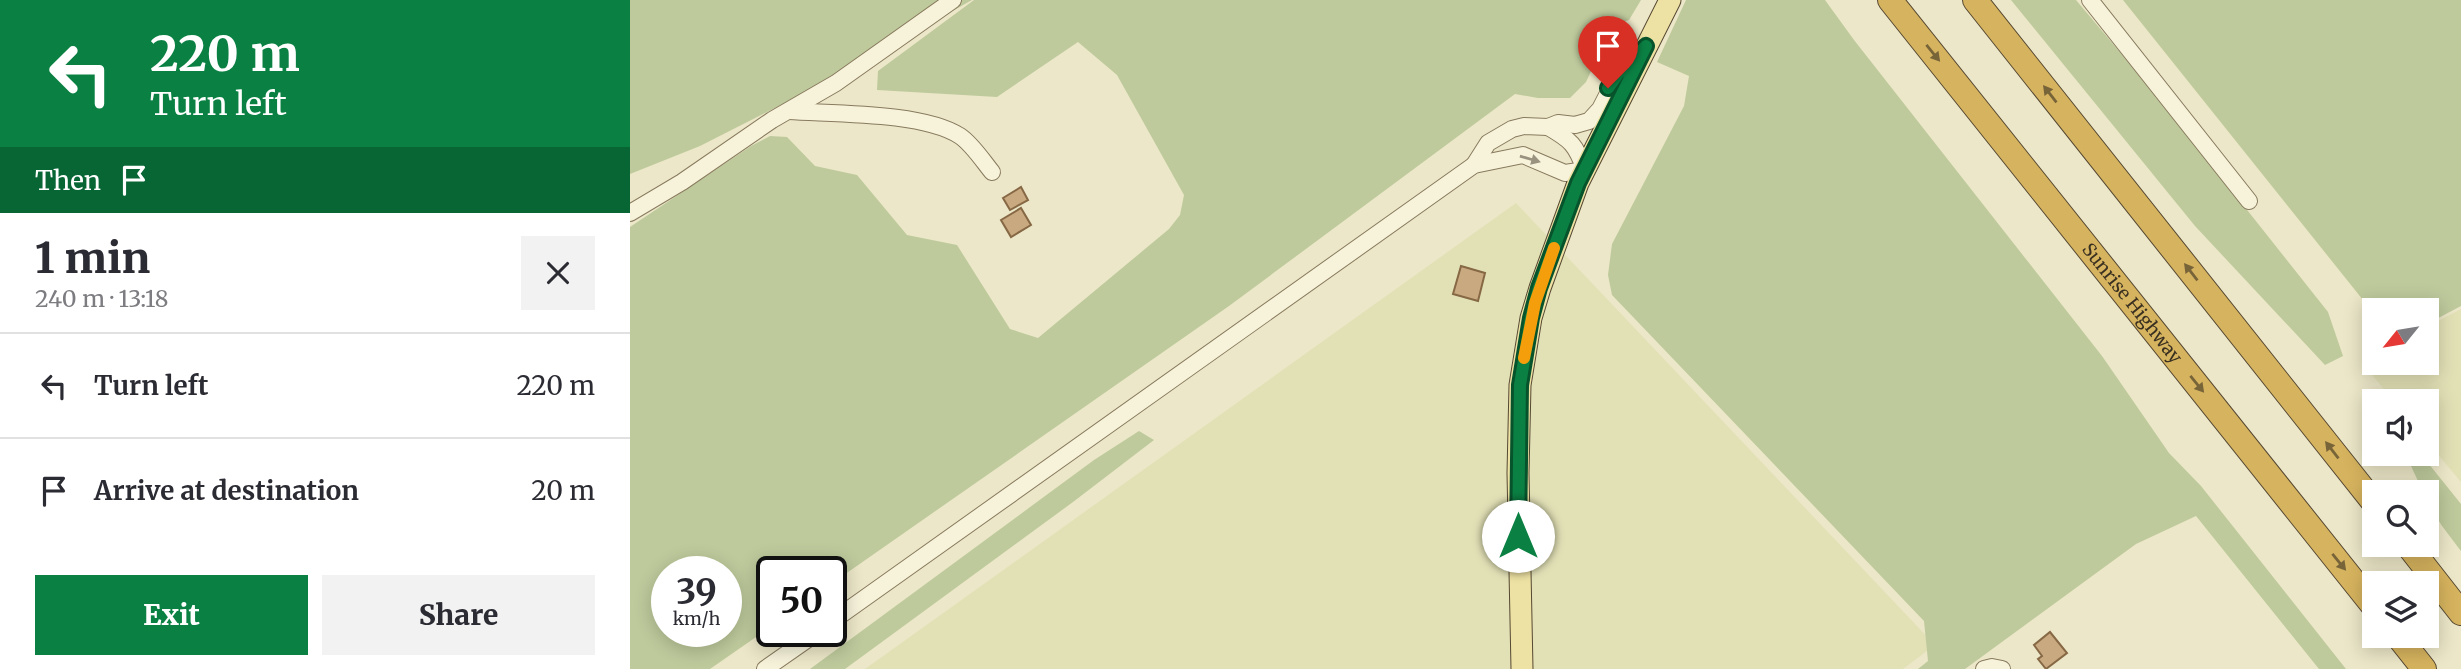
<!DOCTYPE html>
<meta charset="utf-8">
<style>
:root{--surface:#fff;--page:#f2f2f3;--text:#2b2b33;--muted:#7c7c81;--line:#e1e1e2;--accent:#0b8043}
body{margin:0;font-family:Merriweather,serif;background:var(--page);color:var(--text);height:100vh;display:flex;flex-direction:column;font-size:26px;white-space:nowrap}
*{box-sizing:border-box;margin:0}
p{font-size:23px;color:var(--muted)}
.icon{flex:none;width:38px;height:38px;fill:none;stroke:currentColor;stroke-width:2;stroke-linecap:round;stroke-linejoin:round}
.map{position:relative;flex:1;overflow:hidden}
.details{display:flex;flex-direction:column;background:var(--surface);width:630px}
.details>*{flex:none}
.hud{background:#0b8043;color:#fff;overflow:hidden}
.needle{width:46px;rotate:240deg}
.tools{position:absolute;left:1732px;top:298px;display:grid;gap:14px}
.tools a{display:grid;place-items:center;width:77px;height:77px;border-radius:0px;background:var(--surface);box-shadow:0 4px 18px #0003;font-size:35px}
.speed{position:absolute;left:21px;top:556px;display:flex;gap:14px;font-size:35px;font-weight:700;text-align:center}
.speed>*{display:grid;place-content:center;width:91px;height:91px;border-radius:50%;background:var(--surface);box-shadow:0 4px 18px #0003;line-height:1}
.speed small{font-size:18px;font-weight:400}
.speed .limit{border:4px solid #111;border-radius:10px;background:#fff;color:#111}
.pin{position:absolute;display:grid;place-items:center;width:60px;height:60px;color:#fff;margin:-72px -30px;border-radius:50% 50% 50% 0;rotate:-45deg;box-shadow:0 0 7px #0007}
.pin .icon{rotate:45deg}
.me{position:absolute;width:77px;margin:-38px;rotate:0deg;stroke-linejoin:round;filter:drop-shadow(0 0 5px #0008)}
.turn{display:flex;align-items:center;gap:24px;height:147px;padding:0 35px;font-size:32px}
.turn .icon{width:91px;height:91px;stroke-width:2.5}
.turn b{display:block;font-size:49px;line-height:60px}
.then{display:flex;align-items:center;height:66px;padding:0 35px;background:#0003;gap:14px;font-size:26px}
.round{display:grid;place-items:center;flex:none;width:74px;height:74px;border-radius:0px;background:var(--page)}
.headline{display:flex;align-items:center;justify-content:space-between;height:119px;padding:0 35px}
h1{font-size:42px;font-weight:800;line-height:52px}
.action{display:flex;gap:14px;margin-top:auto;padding:14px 35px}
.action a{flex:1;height:80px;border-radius:0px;background:var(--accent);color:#fff;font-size:28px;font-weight:800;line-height:80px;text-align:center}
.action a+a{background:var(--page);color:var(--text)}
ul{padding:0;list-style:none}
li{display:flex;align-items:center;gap:21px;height:105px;padding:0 35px;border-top:2px solid var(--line)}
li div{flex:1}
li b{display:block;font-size:26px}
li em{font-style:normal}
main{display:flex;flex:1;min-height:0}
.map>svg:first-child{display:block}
</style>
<main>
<section class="details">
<div class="hud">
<div class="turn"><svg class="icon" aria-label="left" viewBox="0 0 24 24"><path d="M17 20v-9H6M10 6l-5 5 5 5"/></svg><div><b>220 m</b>Turn left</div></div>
<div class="then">Then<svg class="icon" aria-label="arrive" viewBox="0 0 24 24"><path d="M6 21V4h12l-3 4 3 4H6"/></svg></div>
</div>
<div class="headline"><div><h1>1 min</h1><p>240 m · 13:18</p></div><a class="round"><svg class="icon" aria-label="close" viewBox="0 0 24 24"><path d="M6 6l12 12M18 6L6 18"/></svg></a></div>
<ul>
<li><svg class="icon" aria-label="left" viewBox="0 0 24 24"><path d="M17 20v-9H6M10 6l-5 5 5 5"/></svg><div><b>Turn left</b></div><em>220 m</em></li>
<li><svg class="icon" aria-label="arrive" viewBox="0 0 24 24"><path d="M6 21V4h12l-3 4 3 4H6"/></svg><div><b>Arrive at destination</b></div><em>20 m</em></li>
</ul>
<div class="action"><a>Exit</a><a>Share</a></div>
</section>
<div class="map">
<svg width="1831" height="669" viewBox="0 0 1831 669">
<rect width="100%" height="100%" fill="#ece7c8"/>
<g fill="#e2e1b6">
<polygon points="886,203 1305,645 1273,669 235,669"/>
<polygon points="1831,309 1831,482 1797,441 1797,401 1764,401 1732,363 1745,356 1745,362 1797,362 1797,327"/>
</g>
<g fill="#beca9c" fill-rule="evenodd">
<polygon points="0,0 342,0 202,79 70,146 0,174"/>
<path d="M344,0H1011L999,20L982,26L956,82L940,98H908L885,94L599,306L201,584V572H142V626L80,669H0V227L121,146L140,136L157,137L185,166L227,175L277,235L327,245L380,329L408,338L539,229L550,215L554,195L487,75L448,42L367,97L247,90L248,71ZM37,572H96V632H37Z"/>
<polygon points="1056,0 1195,0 1224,40 1472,356 1539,453 1571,486 1716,669 1689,669 1566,516 1506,544 1335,669 1288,669 1298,661 1294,621 982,295 978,275 982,244 1054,106 1059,76 1027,62"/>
<polygon points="1381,0 1446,0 1526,95 1698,312 1713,356 1695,365 1565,226"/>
<polygon points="1493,0 1831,0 1831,306 1797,324 1797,310 1745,310 1745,315"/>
<polygon points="509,431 524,440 443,502 215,669 180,669 464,460"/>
<path d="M1775,453H1790L1831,504V551C1820,536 1797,510 1797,492H1793Z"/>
</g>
<g fill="#c9a980" stroke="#866845" stroke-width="2">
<polygon points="391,187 398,200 380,210 373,198"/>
<polygon points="391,208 401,225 381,237 371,220"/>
<polygon points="831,266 855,273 848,301 823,294"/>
<polygon points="1420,632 1437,653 1416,669 1408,659 1412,656 1404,645"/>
</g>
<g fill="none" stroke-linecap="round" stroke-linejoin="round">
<g stroke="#887a5e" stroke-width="18">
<g id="minor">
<polyline points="1460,0 1619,201"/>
<path d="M159,111C204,114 293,112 330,136C342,144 353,161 362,172"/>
<polyline points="844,165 858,143 882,129 894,126 918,127 928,123 945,125 959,121 970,109 988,74 1010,53"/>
<polyline points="0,213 52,182 142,120 206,83 323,0"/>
<path d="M201,622L844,165L893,155L935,173L955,170C946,145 941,140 918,127"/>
<polyline points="135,669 188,632"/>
<polyline points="1354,669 1362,667 1372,669"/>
</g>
</g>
<g stroke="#564832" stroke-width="23">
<polyline id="major" points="892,669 888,473 890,385 901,318 910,288 948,183 1040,0"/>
</g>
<g stroke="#564832" stroke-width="26">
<g id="highway">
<path id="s1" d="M1260,0L1745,608"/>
<polyline points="1345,0 1745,504"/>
<polyline points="1777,544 1831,613"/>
<polyline points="1767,635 1794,669"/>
</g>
</g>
<use href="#minor" stroke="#f7f3db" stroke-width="16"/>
<use href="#major" stroke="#ede1a3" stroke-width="21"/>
<use href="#highway" stroke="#d6b35e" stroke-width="24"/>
</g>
<defs><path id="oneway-solid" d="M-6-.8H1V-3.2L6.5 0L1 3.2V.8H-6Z" transform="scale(1.75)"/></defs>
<g fill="#786439">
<use href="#oneway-solid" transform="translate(1303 53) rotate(51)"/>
<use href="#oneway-solid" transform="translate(1420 94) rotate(-128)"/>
<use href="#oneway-solid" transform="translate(1561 272) rotate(-128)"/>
<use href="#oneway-solid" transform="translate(1567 384) rotate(51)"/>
<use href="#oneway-solid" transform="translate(1702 450) rotate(-128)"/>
<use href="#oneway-solid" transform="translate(1709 562) rotate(51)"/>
</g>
<use fill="#98927e" href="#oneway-solid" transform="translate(900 159) rotate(16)"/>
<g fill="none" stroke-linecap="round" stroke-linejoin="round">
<g stroke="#07532c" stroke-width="18">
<polyline id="route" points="888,536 890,385 901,318 909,288 948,183 1016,46 988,74 978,88"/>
</g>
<use href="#route" stroke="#0b8043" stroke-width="12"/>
<polyline stroke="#f59e0b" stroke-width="12" points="894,358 905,303 924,248"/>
</g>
<g text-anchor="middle" stroke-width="6" stroke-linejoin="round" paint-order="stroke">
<g font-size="18" fill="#393021" stroke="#f4f0d7">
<text dy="6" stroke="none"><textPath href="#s1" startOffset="388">Sunrise Highway</textPath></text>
</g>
</g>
</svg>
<div class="tools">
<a><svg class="needle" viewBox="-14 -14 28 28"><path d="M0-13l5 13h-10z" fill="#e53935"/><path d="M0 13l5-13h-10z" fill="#7c7c81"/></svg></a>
<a><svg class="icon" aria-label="sound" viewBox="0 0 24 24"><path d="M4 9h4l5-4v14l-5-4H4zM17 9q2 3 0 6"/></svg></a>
<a><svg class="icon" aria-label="search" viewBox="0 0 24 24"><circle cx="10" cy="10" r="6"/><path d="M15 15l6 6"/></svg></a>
<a><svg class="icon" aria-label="layers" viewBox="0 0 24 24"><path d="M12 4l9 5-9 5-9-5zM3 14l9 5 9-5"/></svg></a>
</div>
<div class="speed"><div>39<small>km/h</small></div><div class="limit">50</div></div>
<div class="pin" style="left:978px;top:88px;background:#d93025"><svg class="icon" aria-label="arrive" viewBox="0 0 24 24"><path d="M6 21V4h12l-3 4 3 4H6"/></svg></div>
<svg class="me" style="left:888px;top:536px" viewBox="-20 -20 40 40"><circle r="19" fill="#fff"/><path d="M0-13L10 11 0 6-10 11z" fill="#0b8043"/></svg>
</div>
</main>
